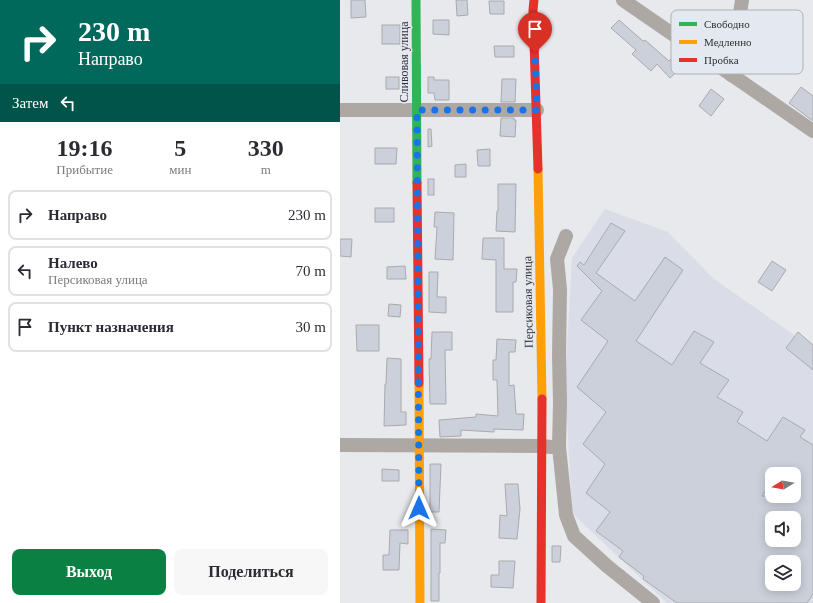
<!DOCTYPE html>
<html lang="ru">
<meta charset="utf-8">
<style>
:root{--surface:#fff;--page:#f7f7f7;--text:#2b2b33;--muted:#7c7c81;--line:#e1e1e2;--accent:#0b8043}
body{margin:0;font-family:Georgia,serif;background:var(--page);color:var(--text);height:100vh;display:flex;flex-direction:column;font-size:15px;white-space:nowrap}
*{box-sizing:border-box;margin:0}
p{font-size:13px;color:var(--muted)}
.icon{flex:none;width:22px;height:22px;fill:none;stroke:currentColor;stroke-width:2;stroke-linecap:round;stroke-linejoin:round}
.map{position:relative;flex:1;overflow:hidden}
.sheet{display:flex;flex-direction:column;background:var(--surface);width:340px}
.sheet>*{flex:none}
.guide{background:#00695c;color:#fff;overflow:hidden}
.needle{width:26px;rotate:259deg}
.controls{position:absolute;left:425px;top:467px;display:grid;gap:8px}
.controls a{display:grid;place-items:center;width:36px;height:36px;border-radius:8px;background:var(--surface);box-shadow:0 2px 10px #0003;font-size:20px}
.pin{position:absolute;display:grid;place-items:center;width:34px;height:34px;color:#fff;margin:-41px -17px;border-radius:50% 50% 50% 0;rotate:-45deg;box-shadow:0 0 4px #0007}
.pin .icon{rotate:45deg}
.me{position:absolute;width:44px;margin:-22px;rotate:0deg;stroke-linejoin:round;filter:drop-shadow(0 0 3px #0008)}
.turn{display:flex;align-items:center;gap:14px;height:84px;padding:0 12px;font-size:18px}
.turn .icon{width:52px;height:52px;stroke-width:2.5}
.turn b{display:block;font-size:28px;line-height:34px}
.then{display:flex;align-items:center;height:38px;padding:0 12px;background:#0003;gap:8px;font-size:15px}
.eta{display:flex;justify-content:space-evenly;align-items:center;height:68px;text-align:center}
.eta b{font-size:24px;font-weight:700;line-height:28px}
.button{display:flex;gap:8px;margin-top:auto;padding:8px 12px}
.button a{flex:1;height:46px;border-radius:8px;background:var(--accent);color:#fff;font-size:16px;font-weight:700;line-height:46px;text-align:center}
.button a+a{background:var(--page);color:var(--text)}
ul{padding:0;list-style:none}
li{display:flex;align-items:center;gap:12px;height:50px;margin:0 8px 6px;padding:0 4px;border:2px solid var(--line);border-radius:8px}
li div{flex:1}
li b{display:block;font-size:15px}
li em{font-style:normal}
main{display:flex;flex:1;min-height:0}
.map>svg:first-child{display:block}
</style>
<main>
<section class="sheet">
<div class="guide">
<div class="turn"><svg class="icon" aria-label="right" viewBox="0 0 24 24"><path d="M7 20v-9h11M14 6l5 5-5 5"/></svg><div><b>230 m</b>Направо</div></div>
<div class="then">Затем<svg class="icon" aria-label="left" viewBox="0 0 24 24"><path d="M17 20v-9H6M10 6l-5 5 5 5"/></svg></div>
</div>
<div class="eta">
<div><b>19:16</b><p>Прибытие</p></div>
<div><b>5</b><p>мин</p></div>
<div><b>330</b><p>m</p></div>
</div>
<ul>
<li><svg class="icon" aria-label="right" viewBox="0 0 24 24"><path d="M7 20v-9h11M14 6l5 5-5 5"/></svg><div><b>Направо</b></div><em>230 m</em></li>
<li><svg class="icon" aria-label="left" viewBox="0 0 24 24"><path d="M17 20v-9H6M10 6l-5 5 5 5"/></svg><div><b>Налево</b><p>Персиковая улица</p></div><em>70 m</em></li>
<li><svg class="icon" aria-label="arrive" viewBox="0 0 24 24"><path d="M6 21V4h12l-3 4 3 4H6"/></svg><div><b>Пункт назначения</b></div><em>30 m</em></li>
</ul>
<div class="button"><a>Выход</a><a>Поделиться</a></div>
</section>
<div class="map">
<svg width="473" height="603" viewBox="0 0 473 603">
<rect width="100%" height="100%" fill="#e7e9ed"/>
<path fill="#dadde7" fill-rule="evenodd" d="M265,209L328,232L374,279L473,348V603H327L232,513L225,380L232,258ZM432,474H454V496H432ZM432,518H454V540H432ZM432,562H454V584H432Z"/>
<g fill="#ccd0db" stroke="#a9aaae" fill-rule="evenodd">
<polygon points="11,0 25,0 26,17 11,18"/>
<polygon points="116,0 127,0 128,15 117,16"/>
<polygon points="149,1 164,1 164,14 150,14"/>
<polygon points="93,20 109,20 109,35 93,34"/>
<polygon points="279,20 303,41 305,40 329,61 333,57 342,67 330,78 317,64 311,71 292,54 296,50 271,28"/>
<rect x="42" y="25" width="18" height="19"/>
<polygon points="154,46 174,46 174,57 155,57"/>
<rect x="46" y="77" width="13" height="12"/>
<polygon points="88,77 94,77 94,80 109,80 109,100 95,100 94,93 88,93"/>
<polygon points="162,79 176,79 175,102 161,102"/>
<polygon points="461,87 473,96 473,121 449,103"/>
<polygon points="371,89 384,99 371,116 359,106"/>
<polygon points="161,118 174,118 174,120 176,120 175,137 160,136"/>
<polygon points="88,129 91,129 92,146 88,147"/>
<polygon points="35,148 57,148 56,164 35,164"/>
<polygon points="150,149 150,166 138,166 137,150"/>
<polygon points="126,164 126,177 115,177 115,165"/>
<rect x="88" y="179" width="6" height="16"/>
<polygon points="158,184 176,184 175,232 156,231 157,211 158,211"/>
<rect x="35" y="208" width="19" height="14"/>
<polygon points="95,212 114,213 113,260 95,259 97,227 94,227"/>
<path d="M271,223L285,231L256,273L295,301L325,257L343,270L296,341L332,365L354,331L374,342L360,363L389,380L377,397L403,412L397,422L427,441L443,417L465,430L460,437L473,445V594L467,603H337L303,579L304,576L279,557L283,551L256,531L270,512L246,493L265,464L243,444L266,412L237,387L268,341L241,320L262,291L237,266L240,262L244,265ZM432,474H454V496H422L432,481ZM432,518H454V540H432ZM432,562H454V584H432Z"/>
<polygon points="143,238 164,238 164,269 177,269 176,282 173,282 173,312 156,312 156,260 142,259"/>
<polygon points="0,239 12,239 11,257 0,256"/>
<polygon points="432,261 446,270 432,291 418,282"/>
<polygon points="65,266 66,279 47,279 47,267"/>
<polygon points="89,272 98,272 97,297 106,297 106,313 89,312"/>
<polygon points="49,304 61,305 60,317 48,316"/>
<polygon points="16,325 39,325 39,351 17,351"/>
<polygon points="92,332 112,332 112,350 105,350 106,404 90,404 89,359 91,359"/>
<polygon points="458,332 473,345 473,370 446,348"/>
<polygon points="157,339 176,340 175,352 169,352 169,386 174,385 176,414 184,414 183,430 154,429 154,432 121,430 121,436 100,437 99,420 136,417 136,414 158,416 157,380 153,380 153,360 156,360"/>
<polygon points="47,358 61,359 61,412 66,412 66,425 44,426 45,384 46,384"/>
<polygon points="90,464 101,464 99,512 90,512"/>
<polygon points="42,469 59,470 59,481 42,481"/>
<polygon points="165,484 178,484 180,509 177,539 159,538 160,515 167,516"/>
<polygon points="91,529 106,530 105,543 100,543 100,573 99,573 99,601 91,601"/>
<polygon points="50,530 68,530 68,544 60,543 59,570 43,570 43,555 49,555"/>
<polygon points="212,546 221,546 220,562 212,562"/>
<polygon points="159,561 175,561 173,588 151,587 151,575 159,575"/>
</g>
<g fill="none" stroke-linecap="round" stroke-linejoin="round">
<g stroke="#ada8a4" stroke-width="14">
<polyline points="283,0 473,131"/>
<polyline points="391,75 402,0"/>
<polyline points="0,110 197,110"/>
<polyline points="226,236 217,259 220,289 219,355 220,403 219,447 226,515 234,536 267,566 313,603"/>
<polyline points="0,445 202,446 211,447"/>
</g>
<polyline stroke="#30b455" stroke-width="9" points="76,0 77,183"/>
<g stroke="#ff9f0a" stroke-width="9">
<polyline points="198,169 202,399"/>
<polyline points="79,383 80,603"/>
</g>
<g stroke="#e5322d" stroke-width="9">
<polyline points="194,0 193,10 198,169"/>
<polyline points="77,183 79,383"/>
<polyline points="201,603 202,399"/>
</g>
</g>
<g fill="none" stroke-linecap="round" stroke-linejoin="round">
<polyline stroke="#1a73e8" stroke-width="7" stroke-dasharray="0 12.6" points="79,508 77,110 197,110 195,53"/>
</g>
<g text-anchor="middle" stroke-width="3" stroke-linejoin="round" paint-order="stroke">
<g font-size="12" fill="#303134" stroke="#e4e8f0">
<text transform="translate(64 62) rotate(-90)" y="4">Сливовая улица</text>
<text transform="translate(188 302) rotate(-91)" y="4">Персиковая улица</text>
</g>
</g>
<rect x="331" y="10" width="132" height="64" rx="6" fill="#e4e8f0" stroke="#aeb1b8" stroke-width="1"/>
<rect x="339" y="22" width="18" height="4" fill="#30b455"/>
<rect x="339" y="40" width="18" height="4" fill="#ff9f0a"/>
<rect x="339" y="58" width="18" height="4" fill="#e5322d"/>
<g font-size="11" fill="#303134">
<text x="364" y="28">Свободно</text>
<text x="364" y="46">Медленно</text>
<text x="364" y="64">Пробка</text>
</g>
</svg>
<div class="controls">
<a><svg class="needle" viewBox="-14 -14 28 28"><path d="M0-13l5 13h-10z" fill="#e53935"/><path d="M0 13l5-13h-10z" fill="#7c7c81"/></svg></a>
<a><svg class="icon" aria-label="sound" viewBox="0 0 24 24"><path d="M4 9h4l5-4v14l-5-4H4zM17 9q2 3 0 6"/></svg></a>
<a><svg class="icon" aria-label="layers" viewBox="0 0 24 24"><path d="M12 4l9 5-9 5-9-5zM3 14l9 5 9-5"/></svg></a>
</div>
<div class="pin" style="left:195px;top:53px;background:#d93025"><svg class="icon" aria-label="arrive" viewBox="0 0 24 24"><path d="M6 21V4h12l-3 4 3 4H6"/></svg></div>
<svg class="me" style="left:79px;top:508px" viewBox="-20 -20 40 40"><path d="M0-17L14 15 0 8-14 15z" fill="#1a73e8" stroke="#fff" stroke-width="4"/></svg>
</div>
</main>
